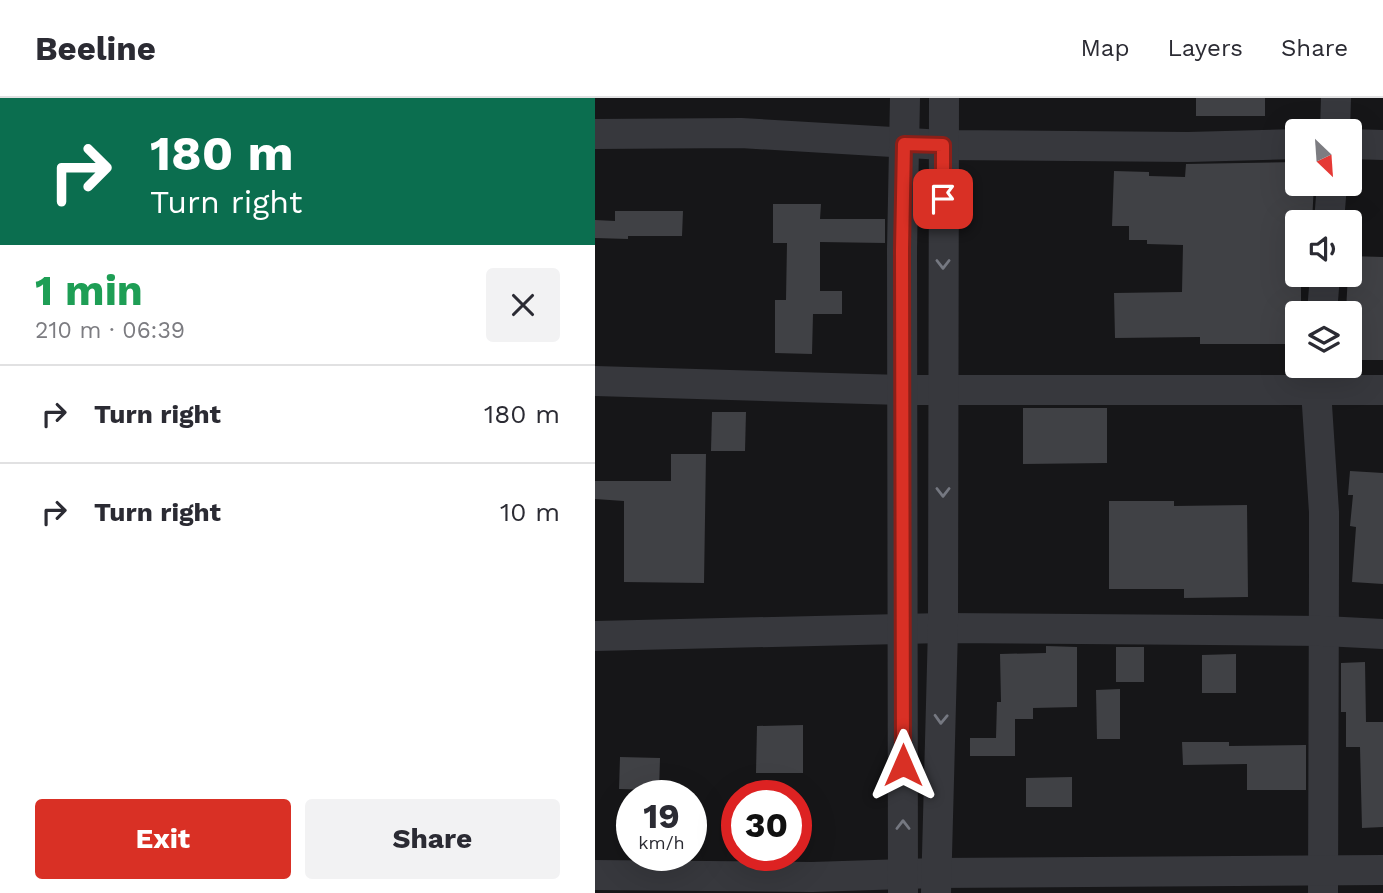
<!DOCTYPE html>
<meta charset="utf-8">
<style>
:root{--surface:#fff;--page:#f2f2f3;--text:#2b2b33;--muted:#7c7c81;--line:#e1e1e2;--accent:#d93025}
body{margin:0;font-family:"Work Sans",sans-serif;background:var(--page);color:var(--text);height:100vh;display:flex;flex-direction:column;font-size:26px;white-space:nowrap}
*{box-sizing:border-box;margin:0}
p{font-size:23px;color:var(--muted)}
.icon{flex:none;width:38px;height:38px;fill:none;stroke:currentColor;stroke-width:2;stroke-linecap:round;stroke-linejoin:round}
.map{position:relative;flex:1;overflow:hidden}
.panel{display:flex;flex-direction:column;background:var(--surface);width:595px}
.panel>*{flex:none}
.top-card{background:#0b6e4f;color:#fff;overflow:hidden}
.needle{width:46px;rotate:155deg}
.fabs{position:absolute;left:690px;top:21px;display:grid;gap:14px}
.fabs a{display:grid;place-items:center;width:77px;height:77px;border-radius:7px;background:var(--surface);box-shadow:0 7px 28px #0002;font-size:35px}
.speed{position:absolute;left:21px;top:682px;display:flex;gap:14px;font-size:35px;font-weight:700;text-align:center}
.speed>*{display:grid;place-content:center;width:91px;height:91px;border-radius:50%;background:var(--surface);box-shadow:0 7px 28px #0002;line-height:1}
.speed small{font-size:18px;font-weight:400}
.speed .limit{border:10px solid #d22;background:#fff;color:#111}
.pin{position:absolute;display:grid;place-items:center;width:60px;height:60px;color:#fff;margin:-30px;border-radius:14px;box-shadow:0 4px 10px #0006}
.me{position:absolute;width:77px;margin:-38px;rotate:0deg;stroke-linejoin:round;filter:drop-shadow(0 0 5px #0008)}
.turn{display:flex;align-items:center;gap:24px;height:147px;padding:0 35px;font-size:32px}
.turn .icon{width:91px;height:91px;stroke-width:2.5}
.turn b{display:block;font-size:49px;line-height:60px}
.round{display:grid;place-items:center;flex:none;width:74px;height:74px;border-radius:7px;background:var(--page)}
.overview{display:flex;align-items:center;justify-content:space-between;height:119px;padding:0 35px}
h1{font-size:42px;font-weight:700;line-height:52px;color:#1e9e55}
.primary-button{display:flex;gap:14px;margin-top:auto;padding:14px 35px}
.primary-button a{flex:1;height:80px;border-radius:7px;background:var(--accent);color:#fff;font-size:28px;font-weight:700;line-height:80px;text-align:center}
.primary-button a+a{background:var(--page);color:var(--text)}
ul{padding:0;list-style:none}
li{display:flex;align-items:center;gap:21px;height:98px;padding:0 35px;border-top:2px solid var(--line)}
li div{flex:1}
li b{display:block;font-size:26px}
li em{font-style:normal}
header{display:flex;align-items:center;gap:42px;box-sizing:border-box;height:98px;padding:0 35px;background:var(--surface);border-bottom:2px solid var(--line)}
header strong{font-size:33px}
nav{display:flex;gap:38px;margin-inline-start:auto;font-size:24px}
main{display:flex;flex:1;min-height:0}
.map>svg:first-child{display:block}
</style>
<header>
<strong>Beeline</strong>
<nav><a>Map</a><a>Layers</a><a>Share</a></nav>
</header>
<main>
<section class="panel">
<div class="top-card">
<div class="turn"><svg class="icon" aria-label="right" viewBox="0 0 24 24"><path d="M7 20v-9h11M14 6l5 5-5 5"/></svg><div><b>180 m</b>Turn right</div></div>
</div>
<div class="overview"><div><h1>1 min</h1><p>210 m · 06:39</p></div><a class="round"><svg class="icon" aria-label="close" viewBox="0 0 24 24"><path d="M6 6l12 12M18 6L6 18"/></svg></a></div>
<ul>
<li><svg class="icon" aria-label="right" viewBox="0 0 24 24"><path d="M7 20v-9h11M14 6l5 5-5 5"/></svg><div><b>Turn right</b></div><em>180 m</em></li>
<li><svg class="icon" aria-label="right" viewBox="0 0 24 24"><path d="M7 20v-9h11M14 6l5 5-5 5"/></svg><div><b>Turn right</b></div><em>10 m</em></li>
</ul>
<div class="primary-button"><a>Exit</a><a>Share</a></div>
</section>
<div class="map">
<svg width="788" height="795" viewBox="0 0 788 795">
<rect width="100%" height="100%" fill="#161618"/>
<g fill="#404145">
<rect x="601" y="0" width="69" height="18"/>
<polygon points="702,64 702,86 719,86 717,124 702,124 702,177 706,177 706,215 702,215 702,246 605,246 605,239 520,240 519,195 587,194 588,147 552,146 552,142 534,142 534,128 517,128 519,73 554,74 554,78 590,79 591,66"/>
<polygon points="178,106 226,106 225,121 290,121 290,145 225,144 225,193 247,193 247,216 218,216 217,256 180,255 180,202 191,202 192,145 178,145"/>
<polygon points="20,113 88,113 87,138 33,138 33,141 0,140 0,122 20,123"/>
<polygon points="754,158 788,159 788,262 754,262 754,213 751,213"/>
<polygon points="428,310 512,310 512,365 428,366"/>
<polygon points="117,314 151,314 150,353 116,353"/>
<polygon points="76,356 111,356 109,485 29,484 29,403 0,401 0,383 76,383"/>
<polygon points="755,373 788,375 788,486 757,484 761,429 755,428 758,397 753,397"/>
<polygon points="514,403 579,403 579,408 652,407 653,499 589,500 589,491 514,491"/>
<polygon points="451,548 482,549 482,609 438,610 438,621 420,621 420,658 375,658 375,640 401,640 402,604 406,604 405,556 451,555"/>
<rect x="521" y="549" width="28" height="35"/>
<polygon points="641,556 641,595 607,595 607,557"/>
<polygon points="770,564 771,624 788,624 788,729 767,730 765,649 751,649 751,614 746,614 746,565"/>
<polygon points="525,591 525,641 502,641 501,592"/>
<polygon points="208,627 208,675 161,675 162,628"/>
<polygon points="587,644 634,644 634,648 711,647 711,692 652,692 652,666 588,667"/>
<polygon points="25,659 65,660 64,692 24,691"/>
<polygon points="477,679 477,709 431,709 431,680"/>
</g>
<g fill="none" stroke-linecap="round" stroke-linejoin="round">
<g stroke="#37383d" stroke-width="30">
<polyline points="740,33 741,0"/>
<polyline points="0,36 146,35 348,47 593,49 702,46"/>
<polyline points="754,46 788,47"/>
<polyline points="734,124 737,86"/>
<polyline points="727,215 730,177"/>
<polyline points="723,268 721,292 729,414 729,475 728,795"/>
<polyline points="0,283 307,292 788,292"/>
<polyline points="0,538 348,530 729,533 788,536"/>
<polyline points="0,777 217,779 341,775 788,772"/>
<polyline points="308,795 307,151 310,0"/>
<polyline points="341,795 348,530 349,0"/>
</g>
</g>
<defs><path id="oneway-chevron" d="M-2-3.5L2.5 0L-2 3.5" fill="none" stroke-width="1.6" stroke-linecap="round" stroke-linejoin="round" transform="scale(1.75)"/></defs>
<g stroke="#757881">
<use href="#oneway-chevron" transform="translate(348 166) rotate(90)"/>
<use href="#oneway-chevron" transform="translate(348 394) rotate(90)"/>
<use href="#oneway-chevron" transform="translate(346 621) rotate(92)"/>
<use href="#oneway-chevron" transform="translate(308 727) rotate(-90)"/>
</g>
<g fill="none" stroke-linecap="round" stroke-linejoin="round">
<g stroke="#8d1f18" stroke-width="18">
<polyline id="route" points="308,667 307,151 309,46 348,47 348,101"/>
</g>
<use href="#route" stroke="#d93025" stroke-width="12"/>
</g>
</svg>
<div class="fabs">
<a><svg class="needle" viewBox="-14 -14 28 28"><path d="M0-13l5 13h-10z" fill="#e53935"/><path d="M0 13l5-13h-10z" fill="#7c7c81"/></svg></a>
<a><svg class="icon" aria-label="sound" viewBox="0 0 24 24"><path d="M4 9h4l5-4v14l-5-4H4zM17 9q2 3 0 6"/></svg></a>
<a><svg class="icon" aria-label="layers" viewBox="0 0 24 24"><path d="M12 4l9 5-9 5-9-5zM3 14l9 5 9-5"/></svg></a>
</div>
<div class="speed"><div>19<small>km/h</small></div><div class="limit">30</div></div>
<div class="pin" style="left:348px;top:101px;background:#d93025"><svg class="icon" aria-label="arrive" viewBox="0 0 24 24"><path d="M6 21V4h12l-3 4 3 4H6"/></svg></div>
<svg class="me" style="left:308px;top:667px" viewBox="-20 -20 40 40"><path d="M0-17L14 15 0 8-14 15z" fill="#d93025" stroke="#fff" stroke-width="4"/></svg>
</div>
</main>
